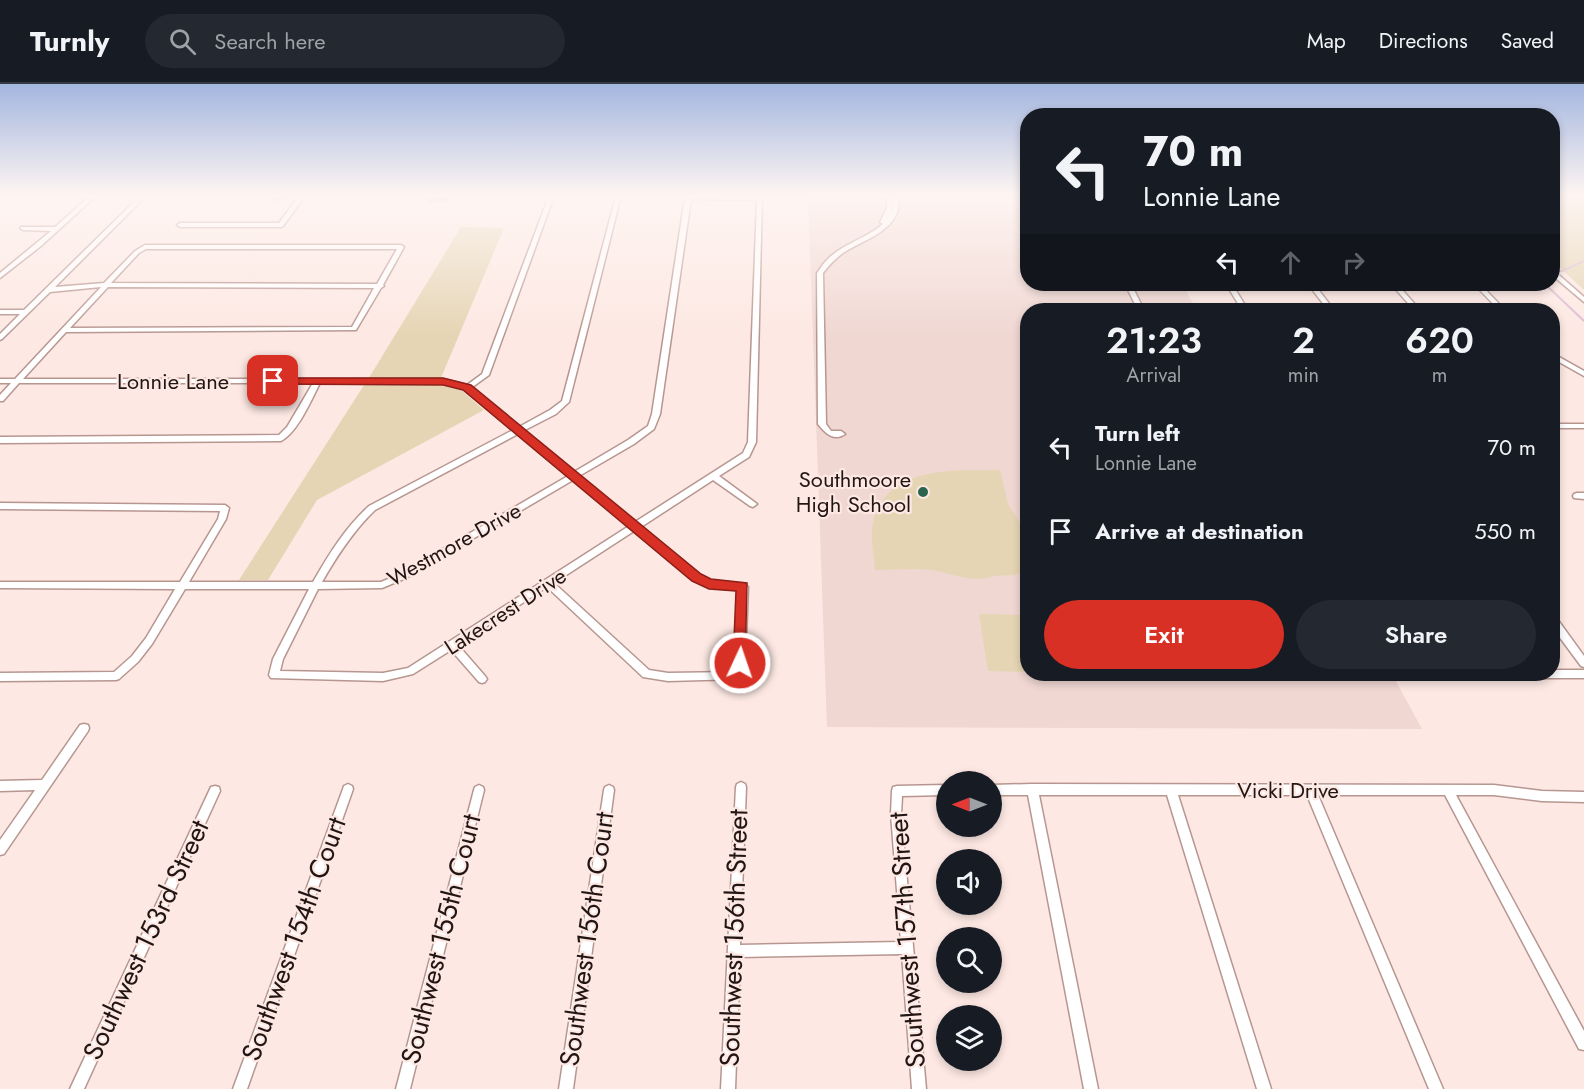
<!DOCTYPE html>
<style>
:root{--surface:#171b24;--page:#242831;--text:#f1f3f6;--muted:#9ea1a6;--line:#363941;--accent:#d93025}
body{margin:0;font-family:Jost,sans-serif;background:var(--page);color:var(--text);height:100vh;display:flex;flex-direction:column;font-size:22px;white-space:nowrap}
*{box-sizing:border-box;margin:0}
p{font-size:20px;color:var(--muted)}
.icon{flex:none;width:33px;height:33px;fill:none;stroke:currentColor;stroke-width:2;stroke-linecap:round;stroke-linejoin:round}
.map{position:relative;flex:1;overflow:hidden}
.sheet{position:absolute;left:1020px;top:219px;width:540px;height:378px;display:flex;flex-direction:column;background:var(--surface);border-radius:24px;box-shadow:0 3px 9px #0003}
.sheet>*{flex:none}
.hud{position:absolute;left:1020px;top:24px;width:540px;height:183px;border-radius:24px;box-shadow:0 3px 9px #0003;background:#171b24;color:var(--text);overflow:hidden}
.needle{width:39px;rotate:270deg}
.controls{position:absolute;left:936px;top:687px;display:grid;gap:12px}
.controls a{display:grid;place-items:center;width:66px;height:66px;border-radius:50%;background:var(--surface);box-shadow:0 3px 9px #0003;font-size:30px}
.pin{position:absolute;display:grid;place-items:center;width:51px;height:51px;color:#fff;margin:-26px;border-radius:12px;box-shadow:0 3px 9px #0006}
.me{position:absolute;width:66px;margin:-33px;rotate:3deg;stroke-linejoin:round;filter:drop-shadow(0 0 4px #0008)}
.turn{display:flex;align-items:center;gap:21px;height:126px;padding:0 24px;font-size:27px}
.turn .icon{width:78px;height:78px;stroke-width:2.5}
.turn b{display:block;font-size:42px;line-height:51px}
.lanes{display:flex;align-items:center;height:57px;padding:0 24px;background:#0003;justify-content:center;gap:30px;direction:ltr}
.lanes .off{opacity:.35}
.eta{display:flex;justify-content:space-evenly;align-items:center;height:102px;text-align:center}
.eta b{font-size:36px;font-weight:600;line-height:42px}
.primary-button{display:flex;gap:12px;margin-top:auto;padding:12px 24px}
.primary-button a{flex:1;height:69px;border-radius:36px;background:var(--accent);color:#fff;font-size:24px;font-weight:600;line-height:69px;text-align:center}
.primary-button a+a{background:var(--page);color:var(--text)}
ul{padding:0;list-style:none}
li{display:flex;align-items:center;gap:18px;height:84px;padding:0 24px}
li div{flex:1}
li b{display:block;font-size:22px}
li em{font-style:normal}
header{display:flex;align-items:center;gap:36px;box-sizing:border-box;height:84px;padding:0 30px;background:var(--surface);border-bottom:2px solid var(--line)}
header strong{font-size:28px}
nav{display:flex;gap:33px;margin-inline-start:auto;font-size:21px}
.search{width:420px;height:54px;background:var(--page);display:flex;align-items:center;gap:15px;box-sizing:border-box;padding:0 21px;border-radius:33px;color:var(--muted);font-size:22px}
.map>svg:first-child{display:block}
</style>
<header>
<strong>Turnly</strong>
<div class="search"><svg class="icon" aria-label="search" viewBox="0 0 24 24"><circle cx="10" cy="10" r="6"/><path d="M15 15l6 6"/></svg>Search here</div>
<nav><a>Map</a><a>Directions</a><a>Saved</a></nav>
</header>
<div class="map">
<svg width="1584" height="1005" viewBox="0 0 1584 1005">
<rect width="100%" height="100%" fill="#fde8e3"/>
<polygon fill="#f0d7d2" points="808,112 1027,112 1028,200 1182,200 1197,226 1028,226 1028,590 1392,590 1422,645 827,643"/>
<g fill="#e5d5b4">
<polygon points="1552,112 1584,112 1584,206 1553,177"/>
<polygon points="461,143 504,144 438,301 461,306 484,326 317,416 268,496 239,496 375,284"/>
<path d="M1000,386L1008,420L1025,447L1026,486C1014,495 1003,489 990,493C970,499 951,489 931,486C913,484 893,486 875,486C874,473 871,458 872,445C880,381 954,386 1000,386Z"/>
<polygon points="979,530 1027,531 1027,588 988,587"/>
</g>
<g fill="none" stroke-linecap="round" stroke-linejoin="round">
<g stroke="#ddbad2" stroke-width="2">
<polyline points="1552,187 1562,187 1584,177"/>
<polyline points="1545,200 1584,237"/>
</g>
<g stroke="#b79690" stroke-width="3">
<g id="minor">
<polygon points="90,112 96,112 41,162 0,194 0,189 51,147 23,146 20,144 21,143 55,143"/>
<path d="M140,112H146L55,203L104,199L135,167L145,161H401L404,163L383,201L384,202L381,204L356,246L66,248L23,295H443L467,301L482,290L549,112H554L489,291L471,304L519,343L550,326L562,317L616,112H621L569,318L556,330L523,347L574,388L628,356L648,342L652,330L685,113L687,112L762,113L756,358L749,373L719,392L757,420L753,423L750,422L713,396L641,443L699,491L711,497L746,501L748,503L745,580L740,595L668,597L643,593L547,503L458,561L485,592L487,595L485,598L482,599L479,598L451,566L413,590L383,597L271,594L269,591L273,575L309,505H185L152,560L138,578L119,595L116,596L0,597V589L114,588L132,572L146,554L175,505L0,504V498H180L218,435L220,427L0,425V419L225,421L229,424L226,435L189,498H313C329,470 345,444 369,422L513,346L461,303L443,299H320C311,316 298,348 281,357L0,359V353L279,351L287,343L313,299H19L3,317H0V311L11,299H0V295H15L101,203L50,208L2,255L0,256V250L20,230H0V226H24ZM691,115L757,116L748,358L743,369L635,438L579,392L634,360L654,345L660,330ZM146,165H397L377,200L111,199L139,169ZM108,203L374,204L352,243L70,244ZM518,350L568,392L400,490L381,498H322C337,472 353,447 375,426ZM573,396L629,442L408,584L383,589L280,587L283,575L318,505L382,504L406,494ZM634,447L693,495L709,503L738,506L735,580L733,588L668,589L649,586L554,499Z"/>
<polygon points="299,112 305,112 283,142 281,143 180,143 177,141 180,139 279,139"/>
<path d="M887,112H892L893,124L887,136L893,125V112H899C899,116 899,122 898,126C891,149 861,157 843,169C835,175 829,181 823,189L826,340L831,347H841L845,350C834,358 825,349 818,340L817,189C820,185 822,181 826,177C841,160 866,155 883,140L880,138L887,124Z"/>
<polygon points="1552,185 1584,213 1584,218 1552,191"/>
<polygon points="1125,200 1131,200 1144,226 1138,226"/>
<polygon points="1226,200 1232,200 1248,226 1242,226"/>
<polygon points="1308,200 1314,200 1334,226 1328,226"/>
<polygon points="1391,200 1397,200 1420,226 1414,226"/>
<polygon points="1474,200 1480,200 1505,226 1499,226"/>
<polygon points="1552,269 1584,287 1584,292 1552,274"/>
<rect x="1552" y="340" width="32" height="4"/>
<polygon points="1577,409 1584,409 1584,415 1574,414 1573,412 1574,410"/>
<polygon points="1552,531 1555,532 1584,572 1584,583 1581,582 1552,543"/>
<polygon points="1552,586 1584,586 1584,594 1465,594 1462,593 1460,590 1552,590"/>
<polygon points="84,640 88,641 89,644 88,647 4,770 0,771 0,756 35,706 0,707 0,697 42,696 80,641"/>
<polygon points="741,698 745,700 746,703 740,861 901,858 891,730 892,707 893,703 897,702 946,701 946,711 902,712 901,730 926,1005 912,1005 902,870 740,873 735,1005 721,1005 736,703 737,700"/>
<polygon points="348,700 352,702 353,705 247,1005 233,1005 343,705 344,702"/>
<polygon points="1032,700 1494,701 1542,707 1584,708 1584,718 1542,717 1494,711 1456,711 1584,947 1584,966 1579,965 1445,711 1318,711 1443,1005 1429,1005 1307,711 1178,711 1271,1005 1257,1005 1167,711 1039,711 1098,1005 1084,1005 1028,711 992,711 992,701"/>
<polygon points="479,701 483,703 484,706 410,1005 396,1005 474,706 475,703"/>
<polygon points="609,701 613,703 614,706 573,1005 559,1005 604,706 605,703"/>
<polygon points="215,702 219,703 220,707 84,1005 70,1005 211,703"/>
</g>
</g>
<use href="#minor" fill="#fff" fill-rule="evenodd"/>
</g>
<g fill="#bfa28c">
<polygon points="271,112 288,112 284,117 274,117"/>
<polygon points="425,112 449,112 446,118 428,118"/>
</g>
<g fill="#9b8472">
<polygon points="281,112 288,112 284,117"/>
<polygon points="444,112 449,112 446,118"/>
</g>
<linearGradient id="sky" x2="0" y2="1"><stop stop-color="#a3b6df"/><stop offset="0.44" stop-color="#fef5f2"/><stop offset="1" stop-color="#fef5f2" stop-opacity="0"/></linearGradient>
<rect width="1584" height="252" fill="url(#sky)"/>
<polygon fill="#d93025" stroke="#8d1f18" stroke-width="1.5" points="273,294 443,294 471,301 701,490 711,495 747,499 745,584 740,585 733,579 736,507 709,505 692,497 463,306 443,301 269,300 269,295"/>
<circle fill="#2a644d" stroke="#fde8e3" stroke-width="2" cx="923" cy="408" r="6"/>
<g text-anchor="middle" stroke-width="4.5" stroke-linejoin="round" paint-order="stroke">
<g font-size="22" fill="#221614" stroke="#fde8e3">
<text x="173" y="305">Lonnie Lane</text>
<text transform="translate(454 460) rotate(-29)" y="8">Westmore Drive</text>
<text transform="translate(505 527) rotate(-33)" y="8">Lakecrest Drive</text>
<text x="1288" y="714">Vicki Drive</text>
</g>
<g font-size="22" fill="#221614" stroke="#fde8e3" text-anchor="end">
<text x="911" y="403">Southmoore<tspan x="911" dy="25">High School</tspan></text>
</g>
<g font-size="27" fill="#221614" stroke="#fde8e3">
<text transform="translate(734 854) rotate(-88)" y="9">Southwest 156th Street</text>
<text transform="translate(294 855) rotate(-70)" y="9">Southwest 154th Court</text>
<text transform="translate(441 855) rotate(-76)" y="9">Southwest 155th Court</text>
<text transform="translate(587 855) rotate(-82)" y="9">Southwest 156th Court</text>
<text transform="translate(146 856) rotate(-65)" y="9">Southwest 153rd Street</text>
<text transform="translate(907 856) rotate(-94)" y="9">Southwest 157th Street</text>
</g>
</g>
</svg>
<div class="controls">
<a><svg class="needle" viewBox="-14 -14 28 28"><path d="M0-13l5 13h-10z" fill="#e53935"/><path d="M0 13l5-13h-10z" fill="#9ea1a6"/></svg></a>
<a><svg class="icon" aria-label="sound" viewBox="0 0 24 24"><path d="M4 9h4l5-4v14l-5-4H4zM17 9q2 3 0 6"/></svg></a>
<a><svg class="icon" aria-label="search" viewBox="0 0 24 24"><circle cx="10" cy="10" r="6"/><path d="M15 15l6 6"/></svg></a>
<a><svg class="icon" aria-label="layers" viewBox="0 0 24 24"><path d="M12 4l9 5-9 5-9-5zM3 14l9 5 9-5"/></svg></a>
</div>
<div class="pin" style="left:273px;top:297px;background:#d93025"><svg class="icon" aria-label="arrive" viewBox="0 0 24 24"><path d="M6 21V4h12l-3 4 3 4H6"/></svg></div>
<svg class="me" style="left:740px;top:579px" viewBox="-20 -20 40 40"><circle r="17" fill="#d93025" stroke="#fff" stroke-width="3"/><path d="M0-11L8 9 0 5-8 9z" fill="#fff"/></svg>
<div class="hud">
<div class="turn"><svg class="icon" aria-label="left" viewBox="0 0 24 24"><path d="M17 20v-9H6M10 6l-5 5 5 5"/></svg><div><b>70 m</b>Lonnie Lane</div></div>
<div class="lanes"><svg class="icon" aria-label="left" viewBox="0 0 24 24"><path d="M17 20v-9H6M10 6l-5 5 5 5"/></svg><svg class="icon off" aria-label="ahead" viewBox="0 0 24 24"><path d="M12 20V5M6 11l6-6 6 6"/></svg><svg class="icon off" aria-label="right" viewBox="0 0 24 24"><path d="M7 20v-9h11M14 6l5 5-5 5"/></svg></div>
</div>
<section class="sheet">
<div class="eta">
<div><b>21:23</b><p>Arrival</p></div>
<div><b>2</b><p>min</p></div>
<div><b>620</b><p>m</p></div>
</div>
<ul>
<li><svg class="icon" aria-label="left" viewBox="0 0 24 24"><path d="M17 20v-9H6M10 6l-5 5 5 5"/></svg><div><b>Turn left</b><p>Lonnie Lane</p></div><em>70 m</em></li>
<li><svg class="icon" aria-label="arrive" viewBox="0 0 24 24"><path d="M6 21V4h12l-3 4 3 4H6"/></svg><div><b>Arrive at destination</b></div><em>550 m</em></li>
</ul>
<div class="primary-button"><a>Exit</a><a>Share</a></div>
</section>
</div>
